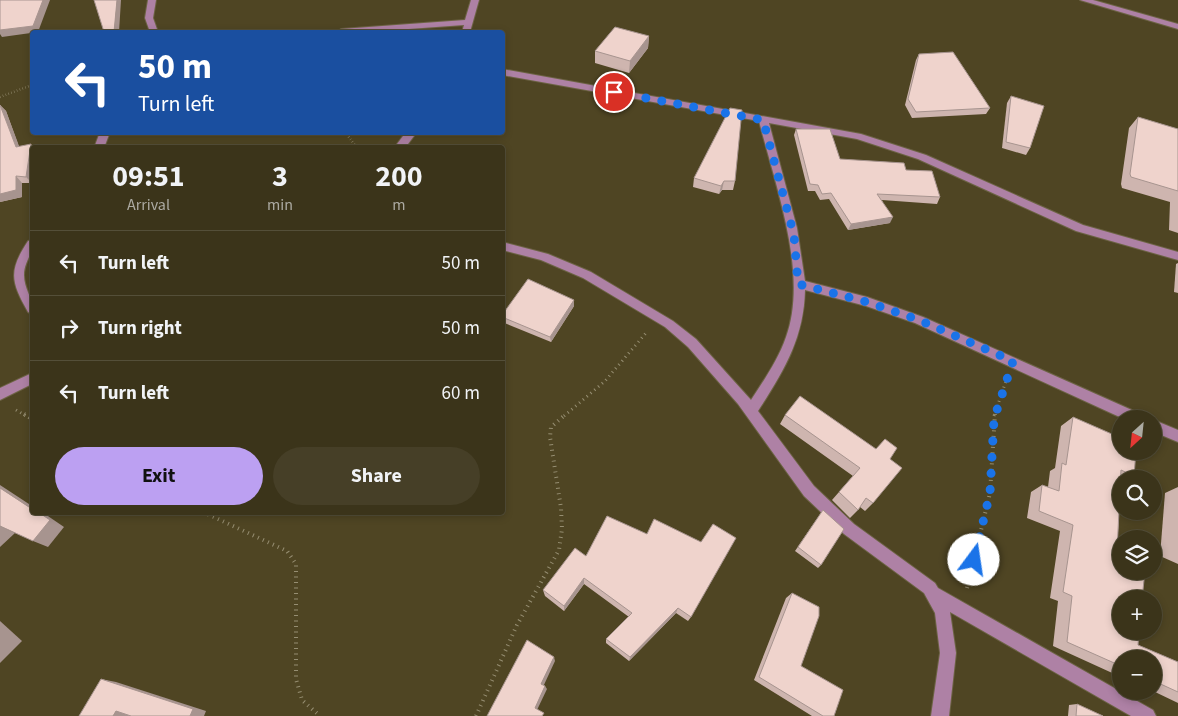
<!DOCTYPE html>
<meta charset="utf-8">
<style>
:root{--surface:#3b341a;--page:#463f27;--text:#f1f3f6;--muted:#acaaa2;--line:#544f39;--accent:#bca0f2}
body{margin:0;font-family:"Source Sans 3",sans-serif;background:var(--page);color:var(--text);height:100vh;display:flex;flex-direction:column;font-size:19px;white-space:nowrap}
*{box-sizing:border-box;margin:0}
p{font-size:16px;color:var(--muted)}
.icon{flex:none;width:28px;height:28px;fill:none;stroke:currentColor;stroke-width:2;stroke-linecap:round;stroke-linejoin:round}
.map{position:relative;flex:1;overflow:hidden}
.panel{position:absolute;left:30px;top:145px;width:475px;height:370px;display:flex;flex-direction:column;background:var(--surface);border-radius:5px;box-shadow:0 2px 8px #0003,0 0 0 1px var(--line)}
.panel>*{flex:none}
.hud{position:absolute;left:30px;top:30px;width:475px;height:105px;border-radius:5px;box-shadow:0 2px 8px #0003,0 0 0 1px var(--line);background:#1a4fa0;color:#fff;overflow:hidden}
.needle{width:32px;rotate:207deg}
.tools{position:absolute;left:1112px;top:410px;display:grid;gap:10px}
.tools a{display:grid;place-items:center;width:50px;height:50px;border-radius:50%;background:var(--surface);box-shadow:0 2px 8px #0003,0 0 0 1px var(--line);font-size:25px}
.pin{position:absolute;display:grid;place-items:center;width:42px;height:42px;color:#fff;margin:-21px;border:2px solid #fff;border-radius:50%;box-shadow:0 1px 5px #0007}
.me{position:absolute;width:55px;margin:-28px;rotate:14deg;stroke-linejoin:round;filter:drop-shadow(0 0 4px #0008)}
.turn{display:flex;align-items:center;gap:18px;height:105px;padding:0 25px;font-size:22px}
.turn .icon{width:65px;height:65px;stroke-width:2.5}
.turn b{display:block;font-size:35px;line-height:42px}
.eta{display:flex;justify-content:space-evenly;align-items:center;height:85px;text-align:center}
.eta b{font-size:30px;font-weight:700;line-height:35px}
.cta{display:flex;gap:10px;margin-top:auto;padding:10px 25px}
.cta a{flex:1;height:58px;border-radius:30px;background:var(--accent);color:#111;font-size:20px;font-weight:700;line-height:58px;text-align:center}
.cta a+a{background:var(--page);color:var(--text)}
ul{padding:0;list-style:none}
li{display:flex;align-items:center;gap:15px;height:65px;padding:0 25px;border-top:1px solid var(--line)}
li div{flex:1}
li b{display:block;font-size:19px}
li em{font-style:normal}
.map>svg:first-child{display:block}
</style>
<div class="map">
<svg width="1178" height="716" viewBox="0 0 1178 716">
<rect width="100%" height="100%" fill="#4f4523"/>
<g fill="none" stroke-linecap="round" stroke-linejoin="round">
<g stroke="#6c6344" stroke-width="2">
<g id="minor">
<polygon points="148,0 156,0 153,18 158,32 150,32 145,18"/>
<polygon points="471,0 479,0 470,32 462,32 464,25 367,32 337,32 341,29 465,20"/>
<polygon points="1080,0 1093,0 1178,24 1178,29"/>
<path d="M502,69L861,134L926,155L1083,225L1178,252V260L1076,231L918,159L857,139L769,123L797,228L805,281L867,297L923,317L1143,415L1145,419H1124L915,323L866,306L805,290C804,338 784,371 758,411L814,486L854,524L935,583L938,588L1153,710L1156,716H1131L950,612L956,653L949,716H931L940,653L935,613L924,593L844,534L804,496L738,404L688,347L665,327L583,278L541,260L502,250V242L548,254L591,272L673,321L696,339L751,400C764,380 778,360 786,337C809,274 775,185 759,121L502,75Z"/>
<polygon points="100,132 110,132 104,148 94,148"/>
<polygon points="406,132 417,132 405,148 394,148"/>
<path d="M32,240C34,254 24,261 24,275C24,290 34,298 32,314L28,312C11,282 8,271 28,241Z"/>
<polygon points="32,373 32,384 0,400 0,388"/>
<polygon points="1154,420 1178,430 1178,442 1154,432"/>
</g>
</g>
<g stroke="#968e72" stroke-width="2.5" stroke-dasharray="0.5 2.5" stroke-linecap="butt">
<polyline points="0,97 32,85"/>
<polyline points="345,132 357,148"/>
</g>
<g stroke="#968e72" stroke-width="3" stroke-dasharray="1 4" stroke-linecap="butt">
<polyline points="16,410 26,416"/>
<polyline points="564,416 605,381 646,333"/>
<polyline points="994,416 1006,381"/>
</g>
<g stroke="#968e72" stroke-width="4" stroke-dasharray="1 4.5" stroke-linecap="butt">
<polyline points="24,414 32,419"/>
<polyline points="203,512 287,551 296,564 296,679 302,700 320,716"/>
<polyline points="967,588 990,493 995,414"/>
<polyline points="476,716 517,625 559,550 562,529 561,508 550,437 551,427 566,414"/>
</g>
<use href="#minor" fill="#ae81a5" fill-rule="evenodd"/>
</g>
<g fill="#ceb5af">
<polygon points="649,36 648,48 629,73 595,63 595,51"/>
<polygon points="919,54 990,108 986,114 912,118 905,105 916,60"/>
<polygon points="1011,96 1030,148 1026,155 1002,148 1007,103"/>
<polygon points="0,105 6,111 19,147 32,148 32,183 22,183 22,197 0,202"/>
<polygon points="1138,117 1178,129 1178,233 1169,230 1170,202 1122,188 1121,184 1129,128"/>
<polygon points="796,129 840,159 906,170 940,197 937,204 882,200 890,223 848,230 829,199 820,200 815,191 808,191 794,135"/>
<polygon points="694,178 735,181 733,190 722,190 719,194 693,187"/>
<polygon points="1178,263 1178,293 1174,292 1176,264"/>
<polygon points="574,306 551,342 502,322 502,315"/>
<polygon points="785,415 890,459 873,503 865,511 860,507 858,510 850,518 832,500 853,476 780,424"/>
<polygon points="1073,417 1134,476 1129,479 1121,479 1117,551 1138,645 1178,662 1178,703 1153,691 1154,659 1121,659 1121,677 1053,646 1058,601 1050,598 1060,531 1027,518 1031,492 1042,485 1048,487 1050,471 1055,468 1061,426"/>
<polygon points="1178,487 1178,564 1160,556 1165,493"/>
<polygon points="823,510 821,565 818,568 795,551"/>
<polygon points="607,516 691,617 688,621 676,613 629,661 606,643 606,639 629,617 584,584 564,611 545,596 543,590 586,556"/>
<polygon points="792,593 801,666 834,716 812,716 754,680 786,598"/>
<polygon points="1077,704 1103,716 1068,716 1069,705"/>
</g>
<g fill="#a7948f">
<polygon points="43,0 50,0 38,32 2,37 0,34 0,30"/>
<polygon points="117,0 121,0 119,32 114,32"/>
<polygon points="649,36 648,48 629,73 630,61"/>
<polygon points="0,105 6,111 22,154 16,147"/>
<polygon points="31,144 34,148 32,148 32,183 26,177"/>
<polygon points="16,176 22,183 22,197 0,202 0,194"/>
<polygon points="724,181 722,190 719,194 721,186"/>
<polygon points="893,217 890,223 848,230 851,224"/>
<polygon points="574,300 574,306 551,342 550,337"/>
<polygon points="0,485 32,506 32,509 0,488"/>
<polygon points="38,512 42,512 64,527 48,547 33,541"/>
<polygon points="0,526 15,533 0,547"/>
<polygon points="584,578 584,584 564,611 564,606"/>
<polygon points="678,608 676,613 629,661 630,657"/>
<polygon points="0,621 22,641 0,663"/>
<polygon points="554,657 555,661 543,687 541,684"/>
<polygon points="101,679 116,682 206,711 204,716 190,716"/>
<polygon points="545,686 547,689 537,710 535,708"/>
<polygon points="116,711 132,713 130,716 113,716"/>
</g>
<g fill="#efd3cc" stroke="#a7948f">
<polygon points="0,0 43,0 33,26 0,30"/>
<polygon points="94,0 117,0 114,32 104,32"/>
<polygon points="615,27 649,36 630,61 595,51"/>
<polygon points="953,52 990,108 916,112 908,99 919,54"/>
<polygon points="1011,96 1044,106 1030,148 1006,142"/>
<polygon points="0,105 16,147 31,144 26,177 16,176 16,190 0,194"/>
<polygon points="730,108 742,110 735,181 724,181 721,186 694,178"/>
<polygon points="1138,117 1178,129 1178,191 1131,177 1130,174"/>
<polygon points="796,129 830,129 840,159 904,163 906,170 932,171 940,197 877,194 893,217 851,224 831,193 822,194 818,185 810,184"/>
<polygon points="528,279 574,300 550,337 502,317 502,315"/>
<polygon points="800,396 876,449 885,439 897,448 890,459 902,468 873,503 866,498 858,510 839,492 860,468 785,415"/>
<polygon points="1073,417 1121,438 1121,451 1136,451 1134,476 1121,470 1117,551 1121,552 1121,571 1145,571 1142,599 1121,599 1121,631 1139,631 1138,645 1178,662 1178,692 1154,681 1154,659 1121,659 1121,666 1067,642 1072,596 1063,592 1073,525 1039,511 1042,485 1059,491 1062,463 1066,465"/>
<polygon points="0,488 32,509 32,512 38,512 50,520 33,541 0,526"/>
<polygon points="823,510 844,529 821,565 798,547"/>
<polygon points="607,516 647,534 654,519 701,542 713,524 736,538 691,617 678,608 630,657 606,639 632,613 584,578 564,606 543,590 575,548 586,556"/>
<polygon points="792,593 819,607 819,616 801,666 843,690 834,716 823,716 759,677"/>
<polygon points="527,640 554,657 541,684 545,686 535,708 544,713 542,716 487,716"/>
<polygon points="101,679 193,709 190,716 131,716 116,711 113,716 79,716"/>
<polygon points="1077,704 1103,716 1076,716"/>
</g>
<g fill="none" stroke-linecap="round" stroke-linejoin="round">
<polyline stroke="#1a73e8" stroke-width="9" stroke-dasharray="0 16.2" points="614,92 763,120 794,235 798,284 867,302 919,320 1013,361 994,419 990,493 974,560"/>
</g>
</svg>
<div class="tools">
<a><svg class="needle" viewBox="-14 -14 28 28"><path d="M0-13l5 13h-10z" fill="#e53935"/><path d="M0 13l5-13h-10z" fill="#acaaa2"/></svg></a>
<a><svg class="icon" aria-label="search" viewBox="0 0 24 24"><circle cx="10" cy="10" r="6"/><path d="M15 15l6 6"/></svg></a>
<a><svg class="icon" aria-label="layers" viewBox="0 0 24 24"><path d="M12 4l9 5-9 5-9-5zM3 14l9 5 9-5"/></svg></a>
<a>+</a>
<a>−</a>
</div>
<div class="pin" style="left:614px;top:92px;background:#d93025"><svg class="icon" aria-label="arrive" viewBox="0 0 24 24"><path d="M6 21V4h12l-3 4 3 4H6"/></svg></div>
<svg class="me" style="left:974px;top:560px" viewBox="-20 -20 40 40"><circle r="19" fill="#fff"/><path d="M0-13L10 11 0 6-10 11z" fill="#1a73e8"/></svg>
<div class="hud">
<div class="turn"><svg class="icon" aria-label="left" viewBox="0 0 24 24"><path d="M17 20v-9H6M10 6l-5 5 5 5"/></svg><div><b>50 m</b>Turn left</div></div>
</div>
<section class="panel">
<div class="eta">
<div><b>09:51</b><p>Arrival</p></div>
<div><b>3</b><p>min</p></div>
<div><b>200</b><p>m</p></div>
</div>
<ul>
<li><svg class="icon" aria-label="left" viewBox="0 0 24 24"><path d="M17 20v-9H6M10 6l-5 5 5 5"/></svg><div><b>Turn left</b></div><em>50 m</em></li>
<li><svg class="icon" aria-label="right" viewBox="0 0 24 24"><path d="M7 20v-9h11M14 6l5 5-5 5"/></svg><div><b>Turn right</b></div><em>50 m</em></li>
<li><svg class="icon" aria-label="left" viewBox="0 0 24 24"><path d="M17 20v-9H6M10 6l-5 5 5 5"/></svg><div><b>Turn left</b></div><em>60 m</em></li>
</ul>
<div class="cta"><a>Exit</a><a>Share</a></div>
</section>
</div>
